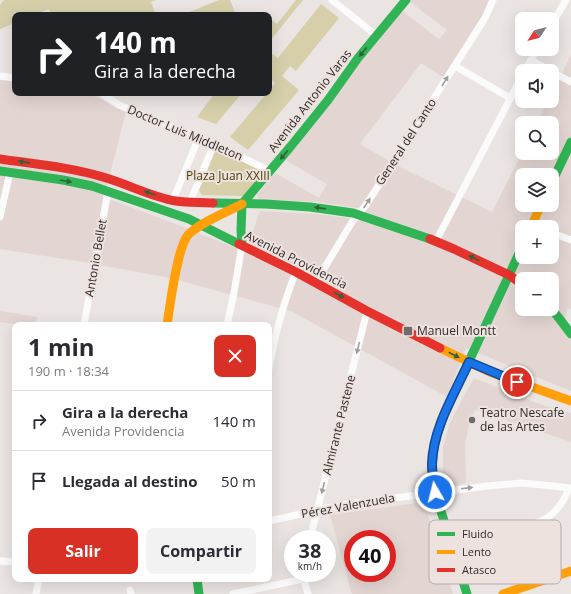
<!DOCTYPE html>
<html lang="es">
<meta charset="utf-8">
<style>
:root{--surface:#fff;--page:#f2f2f3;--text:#2b2b33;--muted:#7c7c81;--line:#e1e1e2;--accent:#d93025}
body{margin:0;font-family:"Open Sans",sans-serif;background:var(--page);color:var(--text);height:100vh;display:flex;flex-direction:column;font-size:15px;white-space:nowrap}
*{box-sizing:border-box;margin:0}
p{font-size:13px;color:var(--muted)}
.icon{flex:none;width:22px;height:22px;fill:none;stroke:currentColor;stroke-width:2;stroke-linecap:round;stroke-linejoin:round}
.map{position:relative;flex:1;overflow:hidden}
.side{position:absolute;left:12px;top:322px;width:260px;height:260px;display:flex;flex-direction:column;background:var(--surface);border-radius:8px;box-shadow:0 4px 16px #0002}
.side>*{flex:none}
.hud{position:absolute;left:12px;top:12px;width:260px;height:84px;border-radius:8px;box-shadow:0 4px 16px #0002;background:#202124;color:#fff;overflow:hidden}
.needle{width:26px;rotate:234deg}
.tools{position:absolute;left:515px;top:12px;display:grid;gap:8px}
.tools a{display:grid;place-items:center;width:44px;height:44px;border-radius:8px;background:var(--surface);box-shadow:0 4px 16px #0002;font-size:20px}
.speed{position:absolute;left:284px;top:530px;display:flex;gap:8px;font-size:20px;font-weight:700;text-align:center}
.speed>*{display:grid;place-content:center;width:52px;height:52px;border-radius:50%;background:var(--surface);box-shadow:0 4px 16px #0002;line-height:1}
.speed small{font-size:10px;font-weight:400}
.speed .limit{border:6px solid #d22;background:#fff;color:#111}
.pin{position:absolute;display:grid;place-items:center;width:34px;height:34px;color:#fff;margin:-17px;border:2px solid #fff;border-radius:50%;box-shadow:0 1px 4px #0007}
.me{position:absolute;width:44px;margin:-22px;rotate:352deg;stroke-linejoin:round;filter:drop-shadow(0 0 3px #0008)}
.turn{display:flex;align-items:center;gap:14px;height:84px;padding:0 16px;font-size:18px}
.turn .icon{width:52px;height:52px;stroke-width:2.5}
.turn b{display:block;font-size:28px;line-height:34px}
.round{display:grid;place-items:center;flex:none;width:42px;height:42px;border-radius:8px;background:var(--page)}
.summary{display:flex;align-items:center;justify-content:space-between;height:68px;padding:0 16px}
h1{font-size:24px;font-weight:700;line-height:30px}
.action{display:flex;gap:8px;margin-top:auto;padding:8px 16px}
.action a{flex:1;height:46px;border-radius:8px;background:var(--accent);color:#fff;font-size:16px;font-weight:700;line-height:46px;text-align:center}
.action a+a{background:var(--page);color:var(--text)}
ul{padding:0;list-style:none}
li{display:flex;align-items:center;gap:12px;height:60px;padding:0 16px;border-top:1px solid var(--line)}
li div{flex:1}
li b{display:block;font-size:15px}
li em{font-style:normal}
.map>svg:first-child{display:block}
</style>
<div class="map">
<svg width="571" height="594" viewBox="0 0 571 594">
<rect width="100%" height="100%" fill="#eae4e2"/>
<g fill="#e3d6d2" fill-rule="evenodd">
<polygon points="411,0 490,0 483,17 444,78 421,63 360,144 391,162 369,196 359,208 318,202 260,199 257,197 257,195 275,173 319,198 327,184 285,160 349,76 402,11 439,39 447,30 410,2"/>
<path d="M571,55V310L568,307L563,329L571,341V391L466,348L447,397L291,311L170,278L89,263L0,249V80L15,82V93H78L94,96L126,112L104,197L186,228L246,252L260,211L316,214L347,218L359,221L396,165L492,212L522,153H552V123H537L548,101H552V93ZM522,175H552V205H522ZM522,227H552V257H522ZM522,279H552V309H522Z"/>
<polygon points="0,311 37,317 36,325 22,325 0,322"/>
<polygon points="474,378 542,405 571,413 571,442 475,410 470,421 465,443 466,483 443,488 443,446 451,420"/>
<path d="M424,502L453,594H352L330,515ZM353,539H387V573H353Z"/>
</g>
<g fill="#d6cfaa">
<polygon points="4,0 156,0 151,2 156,15 51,15 49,9 34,15 15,15 15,23 0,29 0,5"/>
<polygon points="219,0 230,0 236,15 182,15"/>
<polygon points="296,0 303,0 269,42 269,22 273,21 277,24"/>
<polygon points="321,4 339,18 296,71 290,66 282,76 299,90 248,150 230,137 267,93 269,93 269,90 275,83 269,77 269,52 278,58"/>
<polygon points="215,93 242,93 216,124 197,117"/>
<polygon points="218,149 260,169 263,174 243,196 202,195 199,190 215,152"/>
</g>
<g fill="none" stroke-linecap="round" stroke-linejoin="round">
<g stroke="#fcfbfb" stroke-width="7">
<polyline points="332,0 377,36"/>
<polyline points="552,24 566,0"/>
<polyline points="531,60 550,71"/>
<polyline points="455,66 510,98"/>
<polyline points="525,71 537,49"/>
<polyline points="552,72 571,82"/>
<polyline points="0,76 15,78"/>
<polyline points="101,93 119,105 214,144 270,171"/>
<polyline points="173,200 199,137"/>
<polyline points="190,202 214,144"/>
<polyline points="0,217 10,172"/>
<polyline points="552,233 571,240"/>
<polyline points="436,241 522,76"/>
<polyline points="316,282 352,222 366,205 485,18 493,0"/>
<polyline points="84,325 108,191"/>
<polyline points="227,325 234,293 242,245"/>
<path d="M269,368C275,335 283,303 296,272"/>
<polyline points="269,521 341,505 487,486 521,483 553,486 571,488"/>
<polyline points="310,539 367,311"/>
<path d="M451,545C468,541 486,537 503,533C518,529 534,526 547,518C558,510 565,500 569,488"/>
<polyline points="0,561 15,562"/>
<polyline points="302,573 308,594"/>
<polyline points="130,590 131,594"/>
<polyline points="36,594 39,579"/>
<polyline points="233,594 303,579"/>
</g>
<g stroke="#30b455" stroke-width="9">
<polyline points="0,171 63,180 92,186 189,219 239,244"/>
<polyline points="552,182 571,142"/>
<polyline points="213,203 266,204 310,207 353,213 430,239"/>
<polyline points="242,245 241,230 242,204 291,146 328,100 358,58 406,0"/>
<polyline points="552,309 571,334"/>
<polyline points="197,579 199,594"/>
<polyline points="467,594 435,492 434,486 432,466 434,447 438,432 444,415 522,247"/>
</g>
<g stroke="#ff9f0a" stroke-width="9">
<polyline points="531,227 541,205"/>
<path d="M167,325C170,306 177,248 188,235C199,223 227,212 242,204"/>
<polyline points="440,348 490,372 571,401"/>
<polyline points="503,594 571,571"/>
</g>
<g stroke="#e5322d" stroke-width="9">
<path d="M0,159C34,164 70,167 103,177C128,184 151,197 176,201C188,203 201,202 213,203"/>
<polyline points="430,239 454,249 509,275 522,284"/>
<polyline points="239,244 296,272 367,311 440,348"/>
</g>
</g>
<defs><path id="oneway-solid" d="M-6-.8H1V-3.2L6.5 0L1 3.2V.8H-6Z"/></defs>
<g fill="#2f623b">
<use href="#oneway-solid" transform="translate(363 52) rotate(129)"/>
<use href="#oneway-solid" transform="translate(284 155) rotate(131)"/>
<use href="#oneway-solid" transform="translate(24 162) rotate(-172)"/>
<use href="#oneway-solid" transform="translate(66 181) rotate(10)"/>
<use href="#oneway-solid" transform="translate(150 193) rotate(-161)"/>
<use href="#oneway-solid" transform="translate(320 208) rotate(-172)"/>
<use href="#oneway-solid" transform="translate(474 258) rotate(-154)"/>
<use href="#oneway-solid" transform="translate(339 295) rotate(29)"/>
<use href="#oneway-solid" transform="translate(454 355) rotate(27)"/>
</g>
<g fill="#a09d9d">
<use href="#oneway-solid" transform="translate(445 81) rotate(-58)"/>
<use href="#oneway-solid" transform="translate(367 203) rotate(-56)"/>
<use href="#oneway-solid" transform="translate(358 348) rotate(104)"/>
<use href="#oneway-solid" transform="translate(323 488) rotate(104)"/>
<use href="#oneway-solid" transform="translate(467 488) rotate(-7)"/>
</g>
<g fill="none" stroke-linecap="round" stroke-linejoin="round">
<g stroke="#114b97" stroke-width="10">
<path id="route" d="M435,492C434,483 432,474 432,464C433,428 454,395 469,362L517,382"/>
</g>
<use href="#route" stroke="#1a73e8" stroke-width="7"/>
</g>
<g fill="#706c6a" stroke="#eee2df" stroke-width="1.5">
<rect x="403" y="326" width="10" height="10" rx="2"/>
<circle cx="472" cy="420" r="4"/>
</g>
<g text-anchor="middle" stroke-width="4" stroke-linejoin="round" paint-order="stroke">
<g font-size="12" fill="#2f2b2a" stroke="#eee2df">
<text transform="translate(310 101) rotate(-52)" y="4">Avenida Antonio Varas</text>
<text transform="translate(185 133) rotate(23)" y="4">Doctor Luis Middleton</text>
<text transform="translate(406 142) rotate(-57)" y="4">General del Canto</text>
<text transform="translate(96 258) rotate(-80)" y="4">Antonio Bellet</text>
<text transform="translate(296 260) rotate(27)" y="4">Avenida Providencia</text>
<text transform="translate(339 425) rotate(-76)" y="4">Almirante Pastene</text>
<text transform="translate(348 506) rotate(-10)" y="4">Pérez Valenzuela</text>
</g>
<g font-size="12" fill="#474008" stroke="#eee2df">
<text x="228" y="180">Plaza Juan XXIII</text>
</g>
<g font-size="12" fill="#2f2b2a" stroke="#eee2df" text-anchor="start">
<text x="417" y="335">Manuel Montt</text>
<text x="480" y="417">Teatro Nescafe<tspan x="480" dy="14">de las Artes</tspan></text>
</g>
</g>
<rect x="429" y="520" width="132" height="64" rx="6" fill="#eee2df" stroke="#b5aba9" stroke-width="1"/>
<rect x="437" y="532" width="18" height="4" fill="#30b455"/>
<rect x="437" y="550" width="18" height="4" fill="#ff9f0a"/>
<rect x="437" y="568" width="18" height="4" fill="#e5322d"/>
<g font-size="11" fill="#2f2b2a">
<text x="462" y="538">Fluido</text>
<text x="462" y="556">Lento</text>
<text x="462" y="574">Atasco</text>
</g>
</svg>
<div class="tools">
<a><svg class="needle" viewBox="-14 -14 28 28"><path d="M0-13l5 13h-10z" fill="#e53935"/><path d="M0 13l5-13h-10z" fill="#7c7c81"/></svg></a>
<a><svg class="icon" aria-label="sound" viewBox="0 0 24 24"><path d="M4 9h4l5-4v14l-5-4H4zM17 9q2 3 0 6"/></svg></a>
<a><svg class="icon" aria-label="search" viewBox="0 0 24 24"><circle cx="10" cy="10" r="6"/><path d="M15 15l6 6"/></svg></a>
<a><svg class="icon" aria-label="layers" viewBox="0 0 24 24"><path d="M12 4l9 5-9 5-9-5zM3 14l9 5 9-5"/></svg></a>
<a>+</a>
<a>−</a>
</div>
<div class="speed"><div>38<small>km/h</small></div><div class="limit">40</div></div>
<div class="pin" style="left:517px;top:382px;background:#d93025"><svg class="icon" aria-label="arrive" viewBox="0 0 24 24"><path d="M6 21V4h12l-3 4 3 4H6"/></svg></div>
<svg class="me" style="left:435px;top:492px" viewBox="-20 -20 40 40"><circle r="17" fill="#1a73e8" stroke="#fff" stroke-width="3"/><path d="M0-11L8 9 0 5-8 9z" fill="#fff"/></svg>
<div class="hud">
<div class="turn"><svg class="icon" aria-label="right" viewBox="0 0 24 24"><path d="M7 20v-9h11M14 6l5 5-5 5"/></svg><div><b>140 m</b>Gira a la derecha</div></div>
</div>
<section class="side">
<div class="summary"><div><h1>1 min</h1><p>190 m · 18:34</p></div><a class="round" style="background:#d93025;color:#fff"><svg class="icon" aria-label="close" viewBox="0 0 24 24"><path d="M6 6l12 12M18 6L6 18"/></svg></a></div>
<ul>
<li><svg class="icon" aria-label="right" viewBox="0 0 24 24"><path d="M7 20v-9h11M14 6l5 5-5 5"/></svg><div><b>Gira a la derecha</b><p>Avenida Providencia</p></div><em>140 m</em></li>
<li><svg class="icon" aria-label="arrive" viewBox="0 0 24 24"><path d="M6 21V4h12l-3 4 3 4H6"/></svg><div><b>Llegada al destino</b></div><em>50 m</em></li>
</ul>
<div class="action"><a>Salir</a><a>Compartir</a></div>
</section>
</div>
